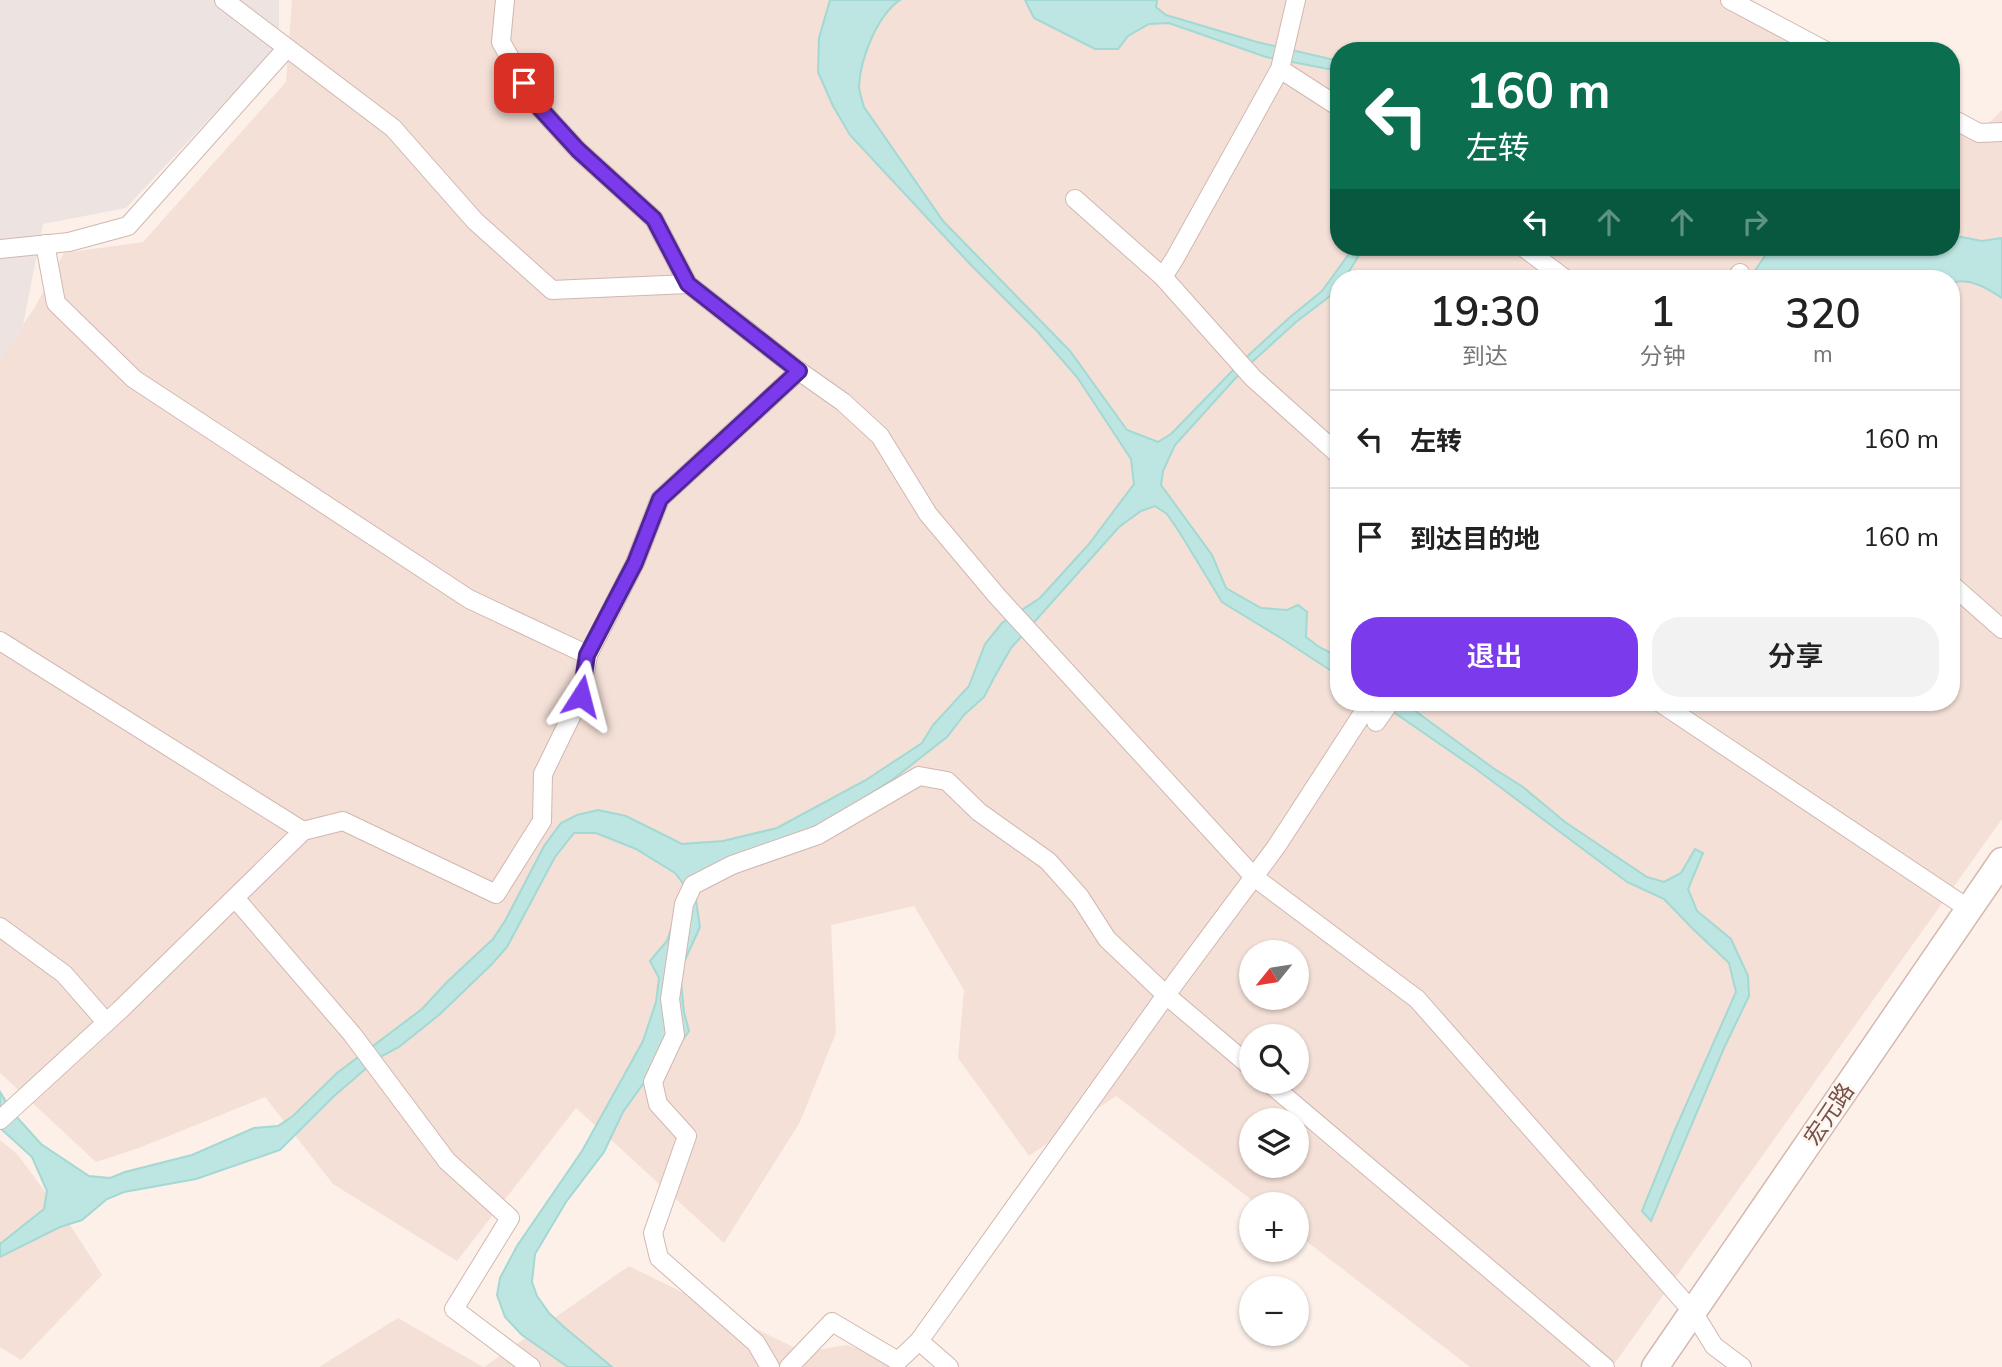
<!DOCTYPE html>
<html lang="zh">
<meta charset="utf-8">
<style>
:root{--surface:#fff;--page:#f2f2f2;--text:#222;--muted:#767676;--line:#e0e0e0;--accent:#7c3aed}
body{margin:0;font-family:"Nunito Sans","Noto Sans SC",sans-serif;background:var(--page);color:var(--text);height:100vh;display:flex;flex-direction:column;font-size:26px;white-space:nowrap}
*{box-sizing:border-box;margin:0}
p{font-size:23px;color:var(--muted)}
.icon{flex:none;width:38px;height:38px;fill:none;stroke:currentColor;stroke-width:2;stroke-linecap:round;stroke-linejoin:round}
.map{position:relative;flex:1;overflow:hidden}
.sheet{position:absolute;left:1330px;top:270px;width:630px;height:441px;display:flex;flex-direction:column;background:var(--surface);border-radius:28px;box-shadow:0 2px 5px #0004}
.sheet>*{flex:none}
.banner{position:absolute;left:1330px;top:42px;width:630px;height:214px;border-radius:28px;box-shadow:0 2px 5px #0004;background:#0b6e4f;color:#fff;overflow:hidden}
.needle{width:46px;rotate:240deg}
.fabs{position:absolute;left:1239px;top:940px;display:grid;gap:14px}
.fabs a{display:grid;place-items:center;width:70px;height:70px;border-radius:50%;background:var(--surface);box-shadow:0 2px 5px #0004;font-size:35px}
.pin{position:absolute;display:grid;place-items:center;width:60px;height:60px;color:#fff;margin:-30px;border-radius:14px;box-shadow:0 4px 10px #0006}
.me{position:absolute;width:77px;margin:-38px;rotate:9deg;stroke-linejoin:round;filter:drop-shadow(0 0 5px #0008)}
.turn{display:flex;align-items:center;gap:24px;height:147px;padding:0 21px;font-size:32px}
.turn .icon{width:91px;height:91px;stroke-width:2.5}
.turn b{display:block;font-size:49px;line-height:60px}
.lanes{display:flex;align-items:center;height:66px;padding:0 21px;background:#0003;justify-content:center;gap:35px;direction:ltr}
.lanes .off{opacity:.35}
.eta{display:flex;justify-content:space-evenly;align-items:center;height:119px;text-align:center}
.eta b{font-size:42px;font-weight:600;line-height:49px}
.button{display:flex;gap:14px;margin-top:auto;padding:14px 21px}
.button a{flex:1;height:80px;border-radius:28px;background:var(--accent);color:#fff;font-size:28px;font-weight:600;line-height:80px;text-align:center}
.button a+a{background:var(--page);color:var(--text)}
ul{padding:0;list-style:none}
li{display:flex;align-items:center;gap:21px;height:98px;padding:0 21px;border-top:2px solid var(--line)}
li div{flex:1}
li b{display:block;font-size:26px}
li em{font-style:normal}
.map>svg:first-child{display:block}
</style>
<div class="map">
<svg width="2002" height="1367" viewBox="0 0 2002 1367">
<rect width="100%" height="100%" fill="#fcf0e9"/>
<g fill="#f4e0d7" fill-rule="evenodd">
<path d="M292,0H1735L1828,51H1339V247H1951V118L1979,133L2002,110V819L1612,1367H1470L1297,1234V1204H1257L1116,1096L1029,1156L958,1058L964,990L914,906L831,925L836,1033L800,1122L724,1243L576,1108L457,1261L333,1184L265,1097L139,1148L96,1162L0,1073V359L35,307L64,253L143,242L286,82ZM1339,278H1951V702H1339ZM1251,952H1297V998H1251ZM1251,1036H1297V1082H1251ZM1251,1120H1297V1166H1251Z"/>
<polygon points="0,1140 18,1155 74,1231 102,1275 21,1360 0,1347"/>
<polygon points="629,1266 803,1352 847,1345 907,1367 484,1367"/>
<polygon points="398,1318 483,1367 319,1367"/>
</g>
<polygon fill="#ede4e2" points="0,0 279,0 279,44 126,208 43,224 22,330 0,359"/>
<g fill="#bde6e2" stroke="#a3d8d3" stroke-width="2">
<path d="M830,0H900C877,16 861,57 859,85C859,92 862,100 864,107L943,221L1070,351L1127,430L1158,442L1171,434L1240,363L1289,318L1322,291L1354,247H1364L1345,278H1339V285L1330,296L1296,322L1242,371L1175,445L1163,471L1161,485L1212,555L1226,588L1261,608L1287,610L1298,605L1307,612L1306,637L1319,647L1339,657V676L1284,640L1222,602L1180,533L1167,514L1155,506L1141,511L1119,527L1011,648L995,676L984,697L964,715L947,737L892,780L821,825L740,855L695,894L700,927L680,971L684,1012L689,1031L675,1051L651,1073L623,1112L604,1152L566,1202L535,1254L532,1282L537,1296L549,1313L564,1327L612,1367H568L522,1335L505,1317L497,1295L500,1278L517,1246L582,1151L643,1041L656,1002L659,978L650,961L667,941L685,886L675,873L636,849L596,833H574L555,857L507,947L491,965L440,1014L399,1047L378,1058L333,1097L280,1150L196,1179L124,1192L107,1199L82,1220L60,1227L0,1257V1244L44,1209L47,1191L32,1157L0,1128V1092L13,1113L41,1144L89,1176L110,1178L125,1172L192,1155L254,1128L278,1126L293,1116L337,1073L422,1009L448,981L493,939L505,921L544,846L561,823L577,815L598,810L626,816L682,844L723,841L777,828L866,780L922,743L933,725L969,686L985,644L1002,623L1040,598L1089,544L1134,484L1131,459L1077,377L1037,331L970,264L850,135L833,106L818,72L819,38Z"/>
<polygon points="1025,0 1157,0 1156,7 1166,15 1257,42 1339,61 1339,71 1266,57 1169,23 1149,24 1128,36 1118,49 1095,49 1034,18"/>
<path d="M1951,235L1982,241L2002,238V298C1987,288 1969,277 1951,283V278H1830L1813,271L1793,278H1750L1769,250L1767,247H1951Z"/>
<polygon points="1379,702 1403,702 1493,768 1523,787 1565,822 1647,877 1664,882 1681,873 1695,849 1703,853 1688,889 1697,911 1731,939 1748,976 1749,996 1724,1048 1651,1221 1642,1211 1674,1132 1736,992 1729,963 1694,930 1664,899 1627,882 1476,769"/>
</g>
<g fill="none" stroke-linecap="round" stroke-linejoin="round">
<g stroke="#d1b7b0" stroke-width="20">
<g id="street">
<polyline points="224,0 393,128 475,221 552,290 688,284 799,371 843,402 880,436 928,514 997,596 1254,877 1417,999 1693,1312 1714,1346 1742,1367"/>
<polyline points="505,0 501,42 536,104 578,150 654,219 688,284"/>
<polyline points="1730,0 1826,51"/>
<polyline points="1280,69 1339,107"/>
<polyline points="1951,118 1979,133 2002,132"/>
<polyline points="1075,199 1163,277 1253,378 1339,455"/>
<polyline points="45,244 56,303 134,379 469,599 588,655"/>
<polyline points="1523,247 1564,278"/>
<polyline points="0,249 69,242 128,226 286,49"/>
<polyline points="1163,277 1175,258 1280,69 1296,0"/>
<polyline points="1736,278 1740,273"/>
<polyline points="1951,584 2002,629"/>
<polyline points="0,641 303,831"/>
<polyline points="1659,702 1969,909"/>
<polyline points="1376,722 1390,702"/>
<polyline points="235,898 352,1034 447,1161 510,1218 454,1309 531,1367"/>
<polyline points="0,927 64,974 106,1022"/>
<polyline points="1268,1082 1605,1367"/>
<polyline points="0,1120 120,1010 303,831 343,821 496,894 542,821 543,774 581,696 588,655 635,563 660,499 799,371"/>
<polyline points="919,1341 949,1367"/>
<polyline points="770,1367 756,1343 659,1258 653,1233 687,1136 658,1104 653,1082 675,1035 670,999 684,904 693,885 732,865 818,835 919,776 947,781 979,812 1048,861 1080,897 1107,939 1166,995 1251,1067"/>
<polyline points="789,1367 832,1322 898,1361 919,1341 1166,995 1276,847 1363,713"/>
</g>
</g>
<g stroke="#d6b8b1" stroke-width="29">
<polyline id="secondary" points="1655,1367 2002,861"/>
</g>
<use href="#street" stroke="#fff" stroke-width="18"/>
<use href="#secondary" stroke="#fff" stroke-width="26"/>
</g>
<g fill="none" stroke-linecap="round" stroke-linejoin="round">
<g stroke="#51269a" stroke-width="18">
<polyline id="route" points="524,83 536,104 578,150 654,219 688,284 799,371 660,499 635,563 587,655 581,696"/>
</g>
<use href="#route" stroke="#7c3aed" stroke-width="12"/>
</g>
<g text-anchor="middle" stroke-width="5" stroke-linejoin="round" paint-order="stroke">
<g font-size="23" fill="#77514c" stroke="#fff5ef">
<text transform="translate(1829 1114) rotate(-56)" y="8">宏元路</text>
</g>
</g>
</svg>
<div class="fabs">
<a><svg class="needle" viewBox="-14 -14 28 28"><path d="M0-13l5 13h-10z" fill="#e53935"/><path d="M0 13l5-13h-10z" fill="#767676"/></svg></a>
<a><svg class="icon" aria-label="search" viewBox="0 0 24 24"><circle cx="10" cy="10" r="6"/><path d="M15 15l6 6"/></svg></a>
<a><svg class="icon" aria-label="layers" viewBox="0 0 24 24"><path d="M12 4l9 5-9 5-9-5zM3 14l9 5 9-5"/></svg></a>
<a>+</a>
<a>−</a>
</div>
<div class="pin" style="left:524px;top:83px;background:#d93025"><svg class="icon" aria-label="arrive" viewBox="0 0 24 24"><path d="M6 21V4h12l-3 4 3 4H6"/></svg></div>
<svg class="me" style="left:581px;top:696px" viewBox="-20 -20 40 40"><path d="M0-17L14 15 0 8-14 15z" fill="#7c3aed" stroke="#fff" stroke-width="4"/></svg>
<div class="banner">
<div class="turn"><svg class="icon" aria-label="left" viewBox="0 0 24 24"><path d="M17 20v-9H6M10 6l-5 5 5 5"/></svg><div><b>160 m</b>左转</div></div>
<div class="lanes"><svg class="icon" aria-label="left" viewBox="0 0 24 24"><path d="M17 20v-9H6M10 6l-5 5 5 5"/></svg><svg class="icon off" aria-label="ahead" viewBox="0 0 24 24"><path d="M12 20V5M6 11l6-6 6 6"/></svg><svg class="icon off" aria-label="ahead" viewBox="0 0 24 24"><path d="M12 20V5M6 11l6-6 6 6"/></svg><svg class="icon off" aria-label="right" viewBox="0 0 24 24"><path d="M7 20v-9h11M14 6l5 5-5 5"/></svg></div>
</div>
<section class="sheet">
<div class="eta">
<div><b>19:30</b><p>到达</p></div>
<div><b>1</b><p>分钟</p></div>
<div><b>320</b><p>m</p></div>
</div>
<ul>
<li><svg class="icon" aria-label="left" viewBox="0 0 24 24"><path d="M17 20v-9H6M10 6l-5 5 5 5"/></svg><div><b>左转</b></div><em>160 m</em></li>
<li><svg class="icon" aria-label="arrive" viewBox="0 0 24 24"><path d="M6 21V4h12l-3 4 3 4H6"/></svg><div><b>到达目的地</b></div><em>160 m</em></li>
</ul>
<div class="button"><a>退出</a><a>分享</a></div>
</section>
</div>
